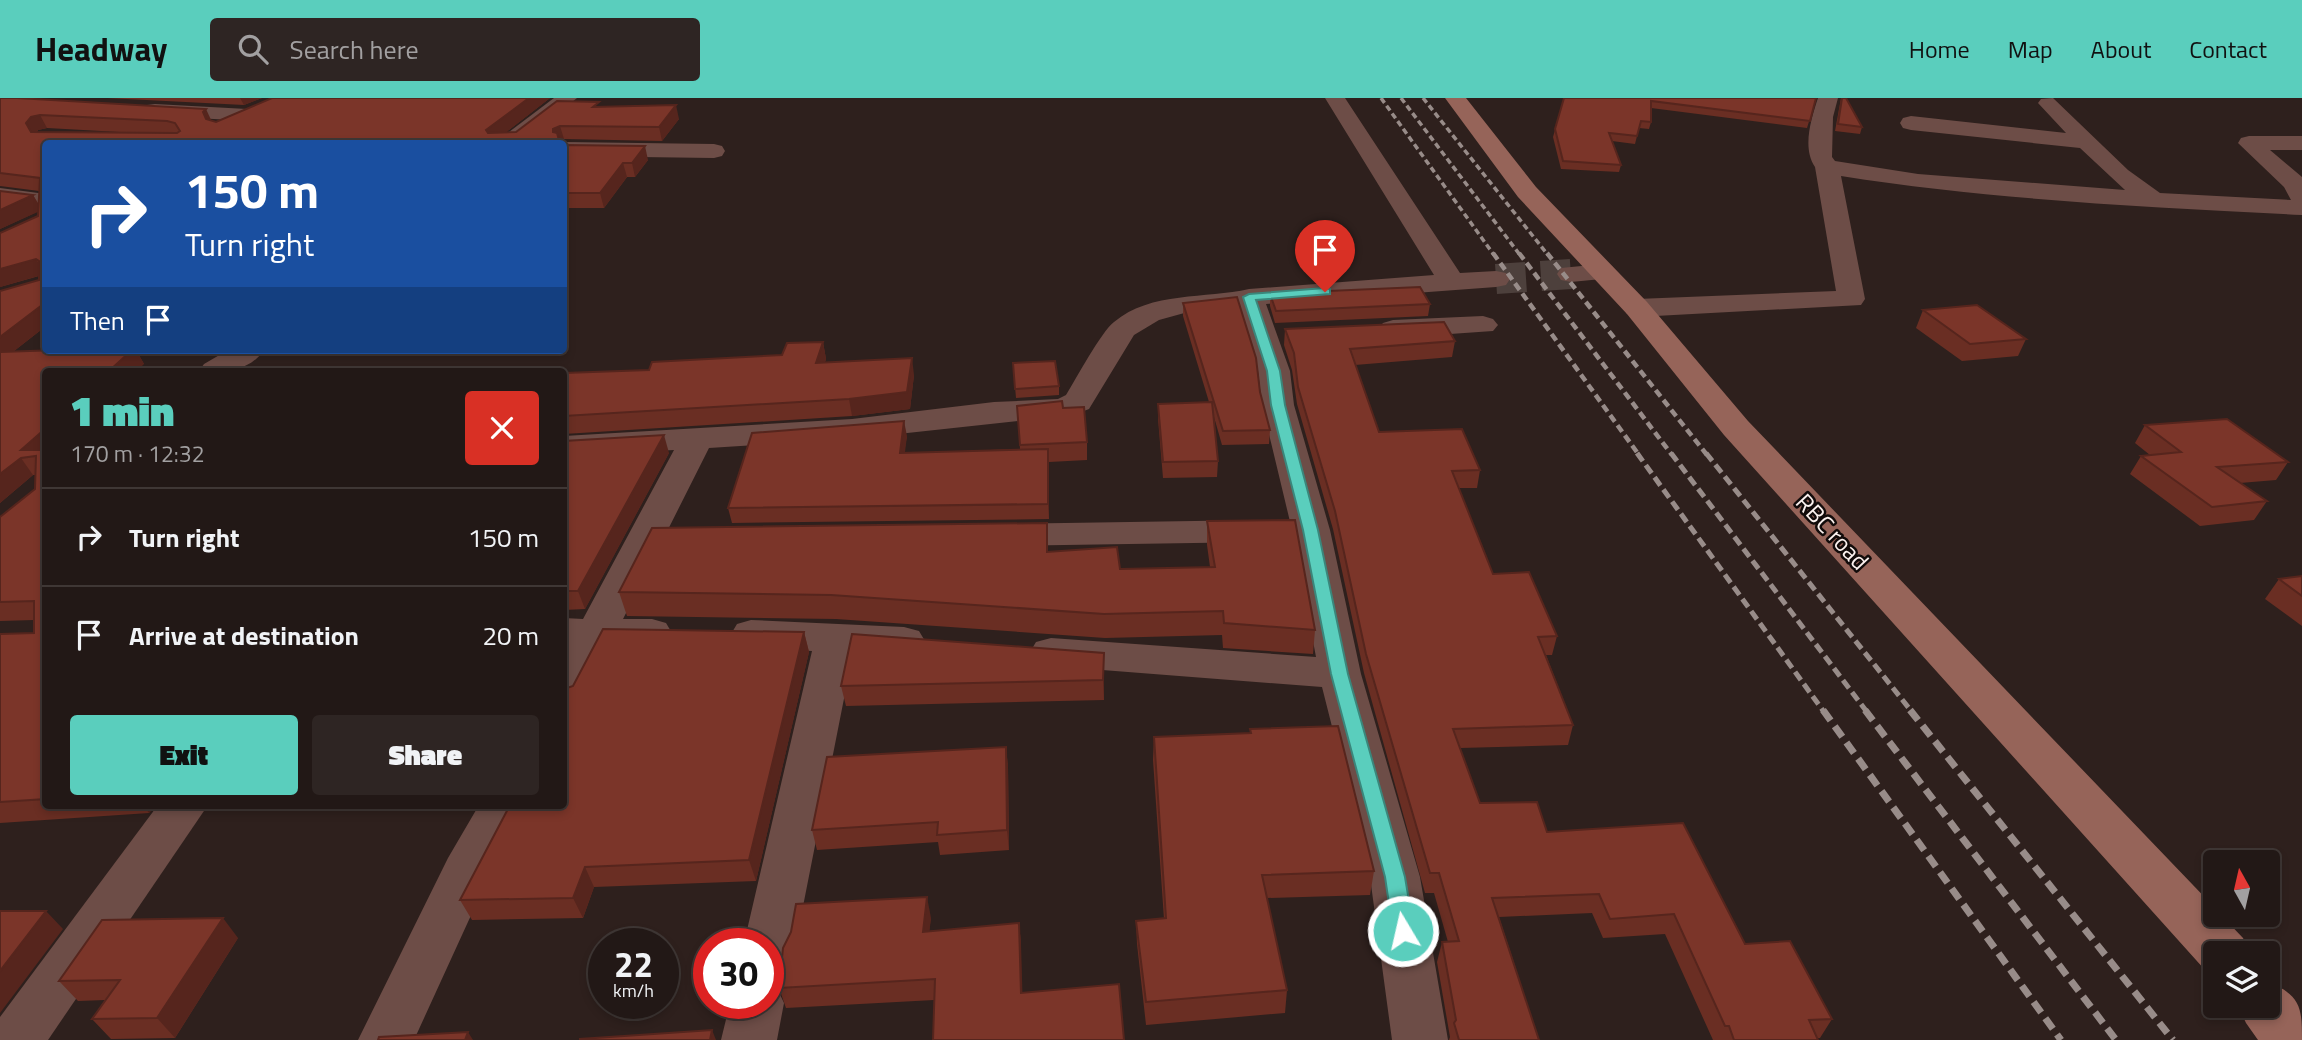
<!DOCTYPE html>
<meta charset="utf-8">
<style>
:root{--surface:#221816;--page:#2e2523;--text:#f1f3f6;--muted:#a2a0a1;--line:#3f3735;--accent:#5acebd}
body{margin:0;font-family:"Titillium Web",sans-serif;background:var(--page);color:var(--text);height:100vh;display:flex;flex-direction:column;font-size:26px;white-space:nowrap}
*{box-sizing:border-box;margin:0}
p{font-size:23px;color:var(--muted)}
.icon{flex:none;width:38px;height:38px;fill:none;stroke:currentColor;stroke-width:2;stroke-linecap:round;stroke-linejoin:round}
.map{position:relative;flex:1;overflow:hidden}
.panel{position:absolute;left:42px;top:270px;width:525px;height:441px;display:flex;flex-direction:column;background:var(--surface);border-radius:7px;box-shadow:0 4px 10px #0003,0 0 0 2px var(--line)}
.panel>*{flex:none}
.guide{position:absolute;left:42px;top:42px;width:525px;height:214px;border-radius:7px;box-shadow:0 4px 10px #0003,0 0 0 2px var(--line);background:#1a4fa0;color:#fff;overflow:hidden}
.needle{width:46px;rotate:352deg}
.tools{position:absolute;left:2203px;top:752px;display:grid;gap:14px}
.tools a{display:grid;place-items:center;width:77px;height:77px;border-radius:7px;background:var(--surface);box-shadow:0 4px 10px #0003,0 0 0 2px var(--line);font-size:35px}
.speed{position:absolute;left:588px;top:830px;display:flex;gap:14px;font-size:35px;font-weight:700;text-align:center}
.speed>*{display:grid;place-content:center;width:91px;height:91px;border-radius:50%;background:var(--surface);box-shadow:0 4px 10px #0003,0 0 0 2px var(--line);line-height:1}
.speed small{font-size:18px;font-weight:400}
.speed .limit{border:10px solid #d22;background:#fff;color:#111}
.pin{position:absolute;display:grid;place-items:center;width:60px;height:60px;color:#fff;margin:-72px -30px;border-radius:50% 50% 50% 0;rotate:-45deg;box-shadow:0 0 7px #0007}
.pin .icon{rotate:45deg}
.me{position:absolute;width:77px;margin:-38px;rotate:351deg;stroke-linejoin:round;filter:drop-shadow(0 0 5px #0008)}
.turn{display:flex;align-items:center;gap:24px;height:147px;padding:0 28px;font-size:32px}
.turn .icon{width:91px;height:91px;stroke-width:2.5}
.turn b{display:block;font-size:49px;line-height:60px}
.then{display:flex;align-items:center;height:66px;padding:0 28px;background:#0003;gap:14px;font-size:26px}
.round{display:grid;place-items:center;flex:none;width:74px;height:74px;border-radius:7px;background:var(--page)}
.head{display:flex;align-items:center;justify-content:space-between;height:119px;padding:0 28px}
h1{font-size:42px;font-weight:800;line-height:52px;color:var(--accent)}
.button{display:flex;gap:14px;margin-top:auto;padding:14px 28px}
.button a{flex:1;height:80px;border-radius:7px;background:var(--accent);color:#111;font-size:28px;font-weight:800;line-height:80px;text-align:center}
.button a+a{background:var(--page);color:var(--text)}
ul{padding:0;list-style:none}
li{display:flex;align-items:center;gap:21px;height:98px;padding:0 28px;border-top:2px solid var(--line)}
li div{flex:1}
li b{display:block;font-size:26px}
li em{font-style:normal}
header{display:flex;align-items:center;gap:42px;box-sizing:border-box;height:98px;padding:0 35px;background:var(--accent);color:#111}
header strong{font-size:33px}
nav{display:flex;gap:38px;margin-inline-start:auto;font-size:24px}
.search{width:490px;height:63px;background:var(--page);display:flex;align-items:center;gap:18px;box-sizing:border-box;padding:0 24px;border-radius:7px;color:var(--muted);font-size:26px}
.map>svg:first-child{display:block}
</style>
<header>
<strong>Headway</strong>
<div class="search"><svg class="icon" aria-label="search" viewBox="0 0 24 24"><circle cx="10" cy="10" r="6"/><path d="M15 15l6 6"/></svg>Search here</div>
<nav><a>Home</a><a>Map</a><a>About</a><a>Contact</a></nav>
</header>
<div class="map">
<svg width="2302" height="942" viewBox="0 0 2302 942">
<rect width="100%" height="100%" fill="#2e201d"/>
<g fill="none" stroke-linecap="round" stroke-linejoin="round">
<polyline stroke="#4d403c" stroke-width="30" stroke-dasharray="30 15" stroke-linecap="butt" points="1496,181 1571,176"/>
<g fill="#6d4d47" fill-rule="evenodd">
<polygon points="554,0 577,0 519,46 493,46"/>
<path d="M1325,0H1345L1460,175L1496,173L1506,175L1510,181L1506,187L1496,189L1266,206L1290,273L1294,307L1330,432L1361,576L1420,779L1448,942H1392L1370,779L1322,589L1051,568L1036,564L1030,554L1036,544L1051,540L1316,559L1292,432L1262,307L1258,273L1238,208L1188,214L1159,222L1134,237L1089,311L1074,317L852,341L709,350L623,521H652L666,525L672,535L666,545L652,549L610,548L579,607L564,611V557L568,548H564V520L583,521L674,352L564,358V338L852,321L994,304L1058,301L1066,297C1076,281 1101,234 1114,224C1151,193 1206,201 1249,191L1434,177Z"/>
<path d="M1818,0H1838L1833,19L1832,59L1835,63L1918,76L2125,92L2080,50L1911,32L1903,30L1900,25L1903,20L1911,18L2066,35L2038,5L2041,1L2053,0L2128,72L2160,95L2291,102L2284,89L2238,45L2241,40L2249,38H2302V52H2270L2302,79V117C2148,109 1993,102 1841,78L1865,201L1861,207L1637,219L1627,216L1623,210L1627,204L1637,201L1836,193L1815,69C1802,50 1811,21 1818,0Z"/>
<polygon points="155,6 247,11 255,12 258,17 255,22 247,23 147,17 144,12 147,7"/>
<polygon points="564,44 714,46 722,48 725,53 722,58 714,60 564,58 564,46 559,46"/>
<polygon points="0,90 46,96 46,110 0,104"/>
<polygon points="1602,166 1612,168 1616,174 1612,180 1571,184 1561,182 1557,176 1561,170"/>
<polygon points="1483,218 1493,221 1498,227 1493,233 1393,240 1383,237 1378,231 1383,225 1393,222"/>
<path d="M228,252H264C248,275 224,273 199,273L204,266Z"/>
<polygon points="1259,422 1272,425 1278,433 1272,441 1259,444 994,448 981,445 975,437 981,429 994,426"/>
<polygon points="751,522 904,529 919,533 925,543 919,553 904,557 853,555 794,854 787,870 768,877 768,845 744,845 812,553 751,550 737,546 731,536 737,526"/>
<polygon points="158,707 208,707 48,942 0,942 0,919"/>
<polygon points="479,707 527,707 489,778 414,942 358,942 448,760"/>
<polygon points="768,885 776,888 784,905 777,942 721,942 730,905 768,905"/>
</g>
<g fill="#966459" fill-rule="evenodd">
<polygon points="1445,0 1466,0 1536,89 1647,204 1748,323 2216,811 2216,817 2221,817 2243,840 2250,856 2216,856 2216,876 2205,872 1724,337 1627,216 1518,99"/>
<path d="M2268,884C2301,897 2302,910 2302,942H2258L2246,925L2238,908H2268Z"/>
</g>
<g stroke="#988c89" stroke-width="3.5" stroke-dasharray="6 3.5" stroke-linecap="butt">
<polyline points="1381,0 1494,157"/>
<polyline points="1401,0 1520,157"/>
<polyline points="1423,0 1548,157"/>
</g>
<g stroke="#988c89" stroke-width="4.5" stroke-dasharray="8 4.5" stroke-linecap="butt">
<polyline points="1493,155 1639,357"/>
<polyline points="1519,155 1672,357"/>
<polyline points="1547,155 1707,357"/>
</g>
<g stroke="#988c89" stroke-width="5" stroke-dasharray="10 5" stroke-linecap="butt">
<polyline points="1637,355 1824,614"/>
<polyline points="1671,355 1867,614"/>
<polyline points="1706,355 1912,614"/>
</g>
<g stroke="#988c89" stroke-width="7" stroke-dasharray="13 7" stroke-linecap="butt">
<polyline points="1823,612 2061,942"/>
<polyline points="1865,612 2116,942"/>
<polyline points="1910,612 2173,942"/>
</g>
</g>
<g fill="#6a2e23" fill-rule="evenodd">
<path d="M0,0L212,23L216,24L550,0L505,35L516,34L600,9L679,21L662,43L564,41L560,43L46,46V228L14,253L136,252L144,266L46,273V707H156L149,715L0,725V536L34,535V522L0,523V419L35,391L36,377H33L0,405V193L39,182V178L0,189L38,118L39,113L0,131V93L33,97L39,107V93L0,88ZM47,30L137,35L37,34L38,32Z"/>
<polygon points="107,0 262,0 244,7"/>
<polygon points="1564,0 1816,0 1807,30 1651,10 1651,24 1649,31 1639,30 1635,46 1612,43 1621,67 1619,74 1561,71 1553,39"/>
<polygon points="1841,0 1846,0 1862,29 1860,36 1835,33"/>
<polygon points="564,47 648,62 635,79 627,79 604,110 564,110"/>
<polygon points="1270,196 1430,206 1428,218 1275,225 1270,208"/>
<polygon points="1183,205 1260,294 1270,332 1269,346 1222,347 1214,319 1218,363 1217,379 1163,380 1158,321 1158,306 1209,304 1183,218"/>
<polygon points="1923,212 2026,241 2018,258 1962,263 1916,230"/>
<polygon points="1285,231 1455,243 1452,259 1355,267 1379,334 1480,372 1477,390 1459,390 1493,476 1557,538 1552,557 1546,557 1573,627 1568,647 1460,650 1480,705 1547,734 1745,846 1832,921 1820,940 1817,940 1818,942 1713,942 1665,836 1603,840 1592,815 1499,819 1539,942 1449,942 1450,939 1437,864 1442,844 1448,844 1434,795 1425,795 1364,575 1333,431 1297,306 1292,272 1284,247"/>
<polygon points="823,244 826,261 825,264 914,277 910,311 852,318 564,336 564,275 649,272 782,257"/>
<polygon points="1013,265 1059,288 1059,297 1016,300"/>
<polygon points="1017,308 1063,310 1087,344 1087,362 1049,364 1049,421 732,425 728,410 907,338 904,355 1020,351"/>
<polygon points="2145,327 2288,364 2276,382 2240,385 2267,403 2254,422 2200,428 2130,376 2141,358 2150,357 2135,345"/>
<polygon points="564,343 669,355 585,511 564,512"/>
<polygon points="1207,423 1315,532 1313,556 1223,550 1222,537 1105,540 836,521 627,518 619,494 1048,454 1120,471 1210,469 1207,447"/>
<polygon points="2302,478 2302,528 2265,501 2279,481"/>
<polygon points="804,534 809,554 756,783 594,789 583,820 472,822 460,802"/>
<polygon points="1104,555 1104,602 846,608 841,588"/>
<polygon points="1250,631 1374,773 1370,797 1267,800 1287,892 1285,915 1146,927 1137,846 1136,823 1164,821 1153,662 1154,639 1250,636"/>
<polygon points="1006,649 1008,669 1009,752 940,757 938,744 817,752 812,732"/>
<polygon points="931,820 929,833 1019,825 1021,846 934,902 786,910 779,890"/>
<polygon points="238,840 175,940 111,941 92,921 105,902 78,903 59,883"/>
</g>
<g fill="#56251d">
<polygon points="240,0 262,0 244,7"/>
<polygon points="529,0 550,0 491,46 486,32"/>
<polygon points="676,7 679,21 662,43 659,29"/>
<polygon points="206,11 212,24 209,28 203,14"/>
<polygon points="40,17 47,30 38,32 34,39 26,25 31,19"/>
<polygon points="560,28 564,41 560,43 560,46 557,45 553,31"/>
<polygon points="645,48 648,62 635,79 632,65"/>
<polygon points="623,65 627,79 604,110 600,95"/>
<polygon points="33,97 42,112 0,131 0,112"/>
<polygon points="36,161 45,176 0,189 0,171"/>
<polygon points="46,204 46,228 0,264 0,239"/>
<polygon points="823,244 826,261 820,282 816,265"/>
<polygon points="132,252 136,252 144,266 137,273 109,273"/>
<polygon points="912,260 914,277 910,311 852,318 849,301"/>
<polygon points="904,323 907,338 903,370 900,355"/>
<polygon points="46,330 46,358 36,358 21,352"/>
<polygon points="664,337 669,355 585,511 578,493"/>
<polygon points="1048,351 1049,365 1049,421 1048,406"/>
<polygon points="21,360 33,377 0,405 0,376"/>
<polygon points="1047,425 1048,449 1048,478 1047,454"/>
<polygon points="804,534 809,554 756,783 749,762"/>
<polygon points="1104,555 1104,602 1103,582"/>
<polygon points="1006,649 1008,669 1009,752 1007,732"/>
<polygon points="143,707 156,707 149,715"/>
<polygon points="585,769 594,789 583,820 573,800"/>
<polygon points="927,799 931,820 927,854 923,834"/>
<polygon points="46,813 63,831 0,915 0,873"/>
<polygon points="223,820 238,840 175,940 157,920"/>
<polygon points="1019,825 1021,846 1023,915 1021,895"/>
<polygon points="712,932 716,942 710,942"/>
<polygon points="468,934 473,942 465,942"/>
</g>
<g fill="#7b3529" stroke="#56251d" stroke-width="2" fill-rule="evenodd">
<path d="M0,0H17L206,11L203,14L206,21L216,24L272,0H529L486,32L488,35L516,34L557,3L599,4L593,9L676,7L659,29L560,28L553,31V34L557,35L560,46H46V204L0,239V193L39,182V163L36,161L0,171V135L38,118L40,80L0,75ZM40,17L167,23L175,25L180,33L177,35L31,34L26,25L31,19Z"/>
<polygon points="1564,0 1816,0 1810,23 1651,3 1651,24 1641,23 1637,38 1609,35 1621,67 1563,63 1555,31"/>
<polygon points="1842,0 1846,0 1862,29 1838,26"/>
<polygon points="564,47 645,48 632,65 623,65 600,95 564,95"/>
<polygon points="0,93 33,97 0,112"/>
<polygon points="1420,189 1430,206 1276,213 1270,196 1305,194"/>
<polygon points="1237,199 1256,260 1260,294 1270,332 1223,333 1183,205"/>
<polygon points="1977,207 2026,241 1970,246 1923,212"/>
<polygon points="1444,224 1455,243 1350,251 1379,334 1462,331 1480,372 1452,373 1493,476 1529,474 1557,538 1538,539 1573,627 1453,631 1480,705 1537,704 1547,734 1683,725 1745,846 1790,843 1832,921 1809,922 1818,942 1734,942 1729,928 1725,928 1674,816 1610,821 1599,796 1492,800 1539,942 1459,942 1454,925 1456,922 1442,844 1459,843 1439,775 1430,775 1366,556 1335,413 1298,289 1294,255 1285,231"/>
<polygon points="823,244 816,265 912,260 907,294 849,301 564,318 564,275 649,272 652,264 782,257 787,245"/>
<polygon points="59,252 132,252 109,273 46,273 46,330 21,352 46,352 46,701 0,704 0,536 34,535 34,503 0,504 0,419 35,391 36,358 21,360 0,376 0,254"/>
<polygon points="1055,263 1059,288 1015,291 1013,265"/>
<polygon points="1062,303 1063,310 1084,309 1087,344 1020,347 1017,308"/>
<polygon points="1212,304 1218,363 1163,364 1158,306"/>
<polygon points="2227,321 2288,364 2217,369 2267,403 2212,409 2141,358 2181,354 2145,327"/>
<polygon points="904,323 900,355 1048,351 1048,406 728,410 752,335"/>
<polygon points="664,337 578,493 564,493 564,343"/>
<polygon points="1295,422 1315,532 1224,525 1223,513 1104,516 831,497 619,494 652,430 1047,425 1047,454 1117,449 1120,471 1215,469 1207,423"/>
<polygon points="2302,478 2302,498 2279,481"/>
<polygon points="603,531 804,534 749,762 585,769 573,800 460,802 510,707 564,707 564,591 573,588"/>
<polygon points="852,536 1104,555 1103,582 841,588"/>
<polygon points="1338,628 1374,773 1262,777 1287,892 1146,904 1136,823 1166,820 1154,639 1251,635 1250,631"/>
<polygon points="1006,649 1007,732 937,737 938,724 812,732 827,659"/>
<polygon points="927,799 923,834 1019,825 1021,895 1119,886 1124,942 933,942 935,881 779,890 783,850 791,834 796,806"/>
<polygon points="0,813 46,813 0,873"/>
<polygon points="223,820 157,920 92,921 120,882 59,883 102,822"/>
<polygon points="712,932 710,942 580,942 580,941"/>
<polygon points="468,934 465,942 378,942 379,939"/>
</g>
<polygon fill="#5acebd" stroke="#3a867b" stroke-width="2" points="1325,190 1330,191 1330,196 1256,202 1280,273 1285,307 1318,432 1348,576 1405,779 1414,833 1411,840 1403,842 1396,840 1393,833 1385,779 1331,576 1303,432 1271,307 1267,273 1243,199 1249,196"/>
<g text-anchor="middle" stroke-width="5" stroke-linejoin="round" paint-order="stroke">
<g font-size="24" fill="#fcf2ef" stroke="#120b0a">
<text transform="translate(1832 434) rotate(47)" y="8">RBC road</text>
</g>
</g>
</svg>
<div class="tools">
<a><svg class="needle" viewBox="-14 -14 28 28"><path d="M0-13l5 13h-10z" fill="#e53935"/><path d="M0 13l5-13h-10z" fill="#a2a0a1"/></svg></a>
<a><svg class="icon" aria-label="layers" viewBox="0 0 24 24"><path d="M12 4l9 5-9 5-9-5zM3 14l9 5 9-5"/></svg></a>
</div>
<div class="speed"><div>22<small>km/h</small></div><div class="limit">30</div></div>
<div class="pin" style="left:1325px;top:194px;background:#d93025"><svg class="icon" aria-label="arrive" viewBox="0 0 24 24"><path d="M6 21V4h12l-3 4 3 4H6"/></svg></div>
<svg class="me" style="left:1403px;top:833px" viewBox="-20 -20 40 40"><circle r="17" fill="#5acebd" stroke="#fff" stroke-width="3"/><path d="M0-11L8 9 0 5-8 9z" fill="#fff"/></svg>
<div class="guide">
<div class="turn"><svg class="icon" aria-label="right" viewBox="0 0 24 24"><path d="M7 20v-9h11M14 6l5 5-5 5"/></svg><div><b>150 m</b>Turn right</div></div>
<div class="then">Then<svg class="icon" aria-label="arrive" viewBox="0 0 24 24"><path d="M6 21V4h12l-3 4 3 4H6"/></svg></div>
</div>
<section class="panel">
<div class="head"><div><h1>1 min</h1><p>170 m · 12:32</p></div><a class="round" style="background:#d93025;color:#fff"><svg class="icon" aria-label="close" viewBox="0 0 24 24"><path d="M6 6l12 12M18 6L6 18"/></svg></a></div>
<ul>
<li><svg class="icon" aria-label="right" viewBox="0 0 24 24"><path d="M7 20v-9h11M14 6l5 5-5 5"/></svg><div><b>Turn right</b></div><em>150 m</em></li>
<li><svg class="icon" aria-label="arrive" viewBox="0 0 24 24"><path d="M6 21V4h12l-3 4 3 4H6"/></svg><div><b>Arrive at destination</b></div><em>20 m</em></li>
</ul>
<div class="button"><a>Exit</a><a>Share</a></div>
</section>
</div>
